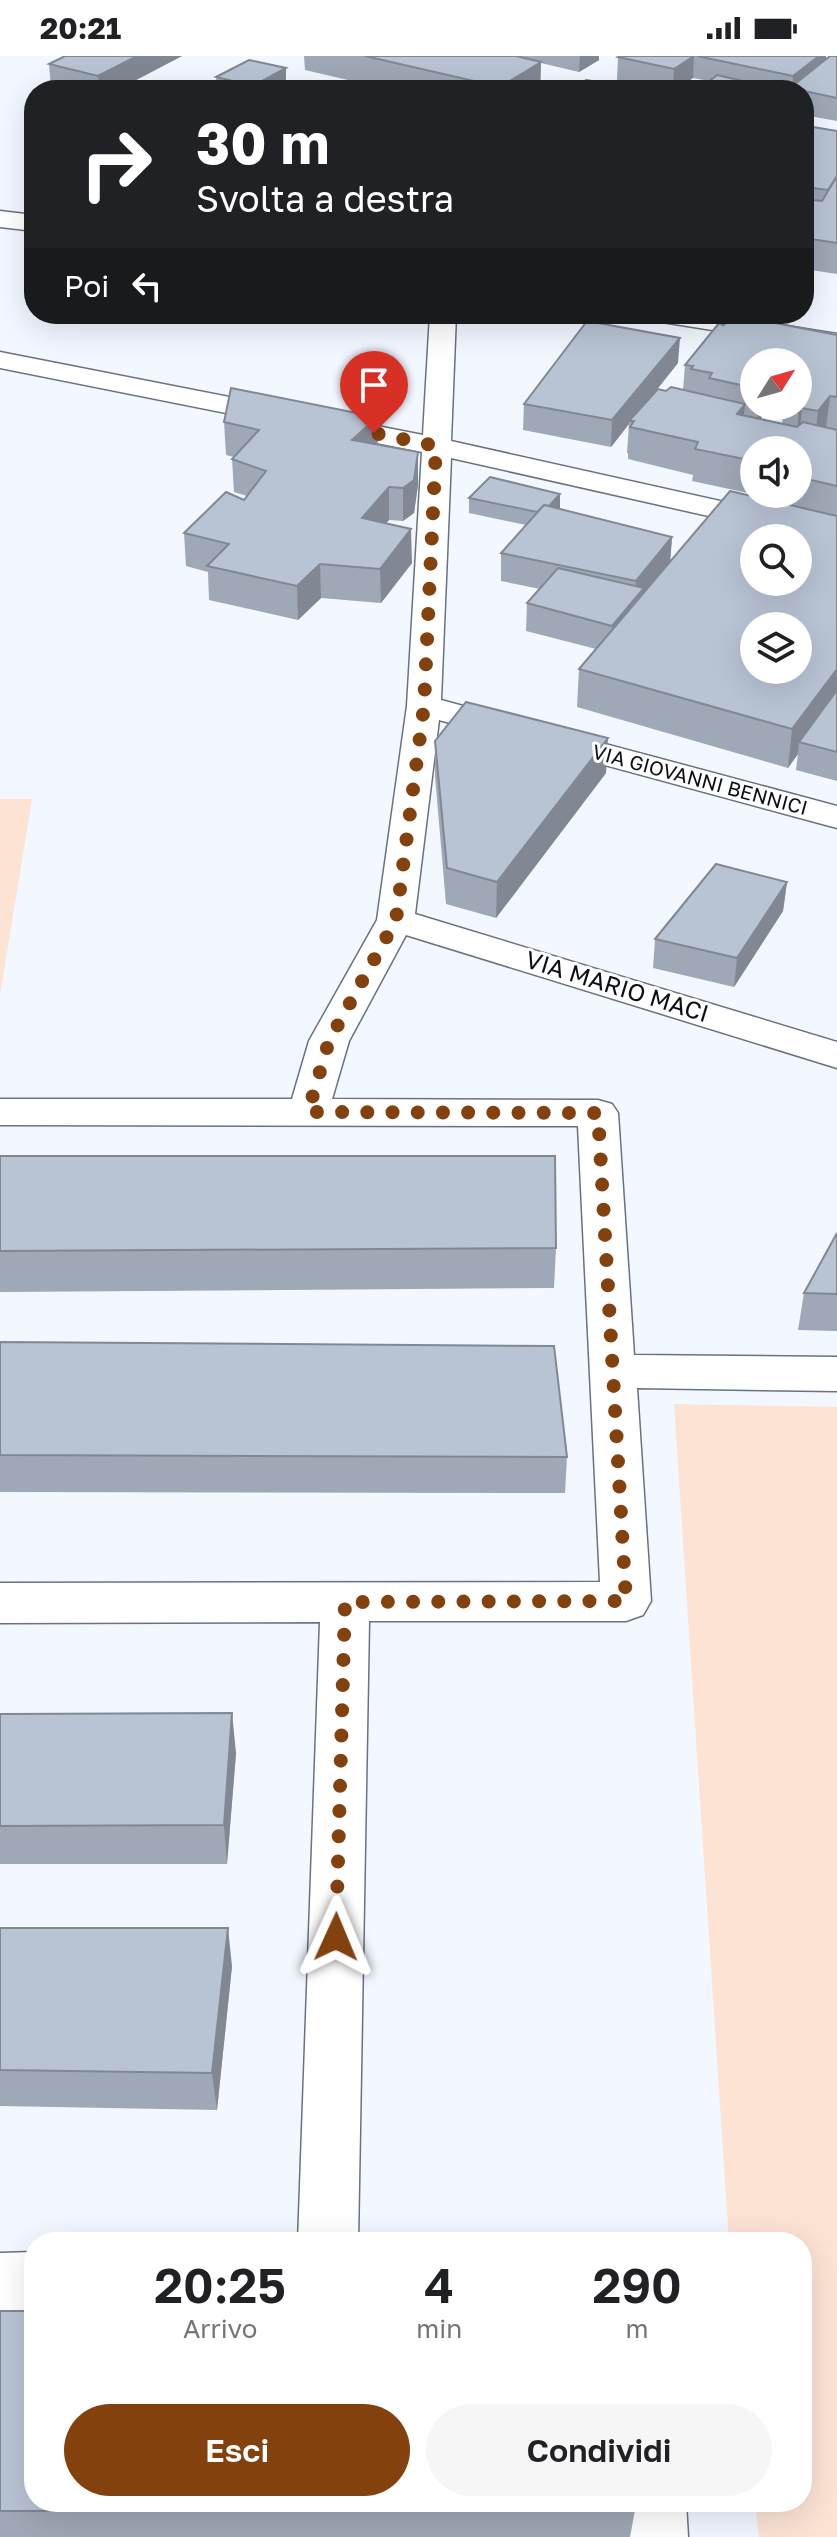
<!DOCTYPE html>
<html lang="it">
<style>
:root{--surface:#fff;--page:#f6f6f6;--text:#202124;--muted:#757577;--accent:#83410e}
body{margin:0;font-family:"Golos Text",sans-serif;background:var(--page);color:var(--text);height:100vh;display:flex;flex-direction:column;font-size:30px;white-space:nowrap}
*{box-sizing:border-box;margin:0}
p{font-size:26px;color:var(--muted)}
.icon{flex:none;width:44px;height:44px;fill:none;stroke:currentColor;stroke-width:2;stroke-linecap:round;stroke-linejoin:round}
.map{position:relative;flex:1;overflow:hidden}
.drawer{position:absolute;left:24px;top:2176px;width:788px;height:280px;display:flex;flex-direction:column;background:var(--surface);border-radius:32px;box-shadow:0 8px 32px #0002}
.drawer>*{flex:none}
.top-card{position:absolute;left:24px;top:24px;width:790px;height:244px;border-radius:32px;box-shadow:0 8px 32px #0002;background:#202124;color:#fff;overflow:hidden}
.needle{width:52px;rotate:53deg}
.fabs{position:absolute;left:740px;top:292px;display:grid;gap:16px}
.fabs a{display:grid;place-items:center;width:72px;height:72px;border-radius:50%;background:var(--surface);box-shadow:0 8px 32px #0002;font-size:40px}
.pin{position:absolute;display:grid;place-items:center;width:68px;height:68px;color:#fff;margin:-82px -34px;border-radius:50% 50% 50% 0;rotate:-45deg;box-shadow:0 0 8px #0007}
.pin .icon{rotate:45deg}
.me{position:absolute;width:88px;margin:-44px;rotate:1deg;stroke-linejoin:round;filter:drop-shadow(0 0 6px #0008)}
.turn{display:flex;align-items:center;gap:28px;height:168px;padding:0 40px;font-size:36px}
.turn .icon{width:104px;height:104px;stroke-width:2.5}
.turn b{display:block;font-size:56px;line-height:68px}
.then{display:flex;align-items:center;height:76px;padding:0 40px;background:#0003;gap:16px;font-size:30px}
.eta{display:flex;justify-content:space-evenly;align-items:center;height:136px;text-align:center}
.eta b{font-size:48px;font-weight:600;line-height:56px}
.cta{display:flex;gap:16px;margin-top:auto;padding:16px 40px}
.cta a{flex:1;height:92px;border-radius:48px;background:var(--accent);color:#fff;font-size:32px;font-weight:600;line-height:92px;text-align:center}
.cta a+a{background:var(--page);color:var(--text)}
.status{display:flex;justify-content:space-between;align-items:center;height:56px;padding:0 40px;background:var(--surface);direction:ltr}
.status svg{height:22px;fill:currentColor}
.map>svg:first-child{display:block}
</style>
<div class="status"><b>20:21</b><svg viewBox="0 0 49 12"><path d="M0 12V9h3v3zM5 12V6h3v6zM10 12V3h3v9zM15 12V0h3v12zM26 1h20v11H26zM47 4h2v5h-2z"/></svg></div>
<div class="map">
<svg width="837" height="2481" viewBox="0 0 837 2481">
<rect width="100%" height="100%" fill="#f3f7ff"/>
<g fill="#fce3d4">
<polygon points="0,743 32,743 0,939"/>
<polygon points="674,1348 837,1351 837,2481 759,2481 755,2446 802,2446 802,2186 729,2186"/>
</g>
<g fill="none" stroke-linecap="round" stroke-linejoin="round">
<g stroke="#687282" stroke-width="3">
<g id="street">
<polygon points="0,155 34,159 34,175 0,171"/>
<polygon points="430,258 456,258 451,385 837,471 837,489 451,402 441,644 837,750 837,772 439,664 415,858 837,986 837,1012 406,879 349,985 332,1043 598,1044 612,1048 618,1057 634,1299 837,1301 837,1335 637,1332 651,1545 643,1559 626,1565 369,1565 358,2186 298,2186 320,1566 0,1567 0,1527 600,1526 578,1070 0,1069 0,1043 292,1043 309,985 377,864 407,650 422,396 0,312 0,296 423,379"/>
<polygon points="649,258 713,258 837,278 837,294 662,266 653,264"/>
<polygon points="34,2196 34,2256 0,2257 0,2197"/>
<polygon points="620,2446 686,2446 688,2481 622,2481"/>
</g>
</g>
<use href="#street" fill="#fff" fill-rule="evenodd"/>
</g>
<g fill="#9ea8b6" fill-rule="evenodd">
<polygon points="65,0 182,0 117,34 64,34 51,31 49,8"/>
<polygon points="304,0 599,0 599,4 579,16 541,7 540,34 391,34 305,14"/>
<polygon points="620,0 826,0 826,3 837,0 837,65 804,59 804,34 698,34 709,25 693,22 675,34 666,34 617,24 618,1"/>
<polygon points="286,12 286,25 270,34 217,34 216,21"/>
<polygon points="837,75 837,218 804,213 804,85"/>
<path d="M723,269L837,279V725L796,714L798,698L788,712L577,651L579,613L596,593L526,575L527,547L540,533L501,525V497L526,469L469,457V442L560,453L672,481L670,505L761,442L762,440L692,425L693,419L628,403V397H627L629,368L611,391L523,374L524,348L678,307L653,338L666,335L683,334L685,309ZM754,306H798V350H754ZM766,357L783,362L782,368L760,363ZM754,394H798V438H754Z"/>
<polygon points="224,366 378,389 418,429 414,457 403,465 389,464 386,467 412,507 381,547 321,542 298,564 209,544 208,516 186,510 184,477 244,444 247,440 234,436 232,403 234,401 226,399"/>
<polygon points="435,685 606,717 496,862 446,848 435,720"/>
<polygon points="787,826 783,855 734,931 653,912 655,883"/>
<polygon points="0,1100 556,1192 554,1232 0,1236"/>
<polygon points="837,1177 837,1275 798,1274 804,1237"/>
<polygon points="0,1286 567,1401 565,1437 0,1436"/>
<polygon points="0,1658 236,1697 227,1808 0,1808"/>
<polygon points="0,1872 232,1910 217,2054 0,2050"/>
<polygon points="0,2255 635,2454 630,2481 0,2481"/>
</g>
<g fill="#818894">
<polygon points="137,0 182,0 117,34 100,34 98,20"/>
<polygon points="580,0 599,0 599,4 579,16"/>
<polygon points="694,0 693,22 675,34 673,34 674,13"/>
<polygon points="819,0 826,0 825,17 792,33 793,20"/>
<polygon points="541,6 540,34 500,34 500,31"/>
<polygon points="286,12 286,25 270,34 253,34 253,30"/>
<polygon points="680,282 678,307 632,365 629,365 629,368 611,391 612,364"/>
<polygon points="830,340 826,372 814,388 818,355"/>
<polygon points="745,348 742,381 737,358"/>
<polygon points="759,350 767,350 766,357 757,366"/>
<polygon points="802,352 799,385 795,389 799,357"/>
<polygon points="377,361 378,393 352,384"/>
<polygon points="418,396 418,429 414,457 403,465 403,432"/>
<polygon points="389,431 389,464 362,495 362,462"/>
<polygon points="560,438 560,454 541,457"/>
<polygon points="411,473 412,507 381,547 380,513"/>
<polygon points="672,481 670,508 610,597 612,570 635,542 636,525"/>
<polygon points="320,508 321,542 298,564 297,530"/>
<polygon points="837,613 837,645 799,686 798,698 788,712 792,673"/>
<polygon points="608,682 606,717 496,862 497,826"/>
<polygon points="787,826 783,855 734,931 737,902"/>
<polygon points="232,1657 236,1697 227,1808 224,1769"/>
<polygon points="228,1872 232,1910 217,2054 212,2017"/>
</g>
<g fill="#b8c3d4" stroke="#818894" stroke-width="2" fill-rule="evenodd">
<polygon points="65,0 137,0 98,20 49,8"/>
<polygon points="365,0 516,0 541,6 500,31"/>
<polygon points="620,0 694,0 674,13 618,1"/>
<polygon points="697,0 819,0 793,20"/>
<polygon points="830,0 837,0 837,42 804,35 804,34 790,32"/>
<polygon points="249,4 286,12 253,30 216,21"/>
<polygon points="717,19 781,34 698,34"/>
<polygon points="586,24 651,34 577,34"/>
<polygon points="813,71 837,75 837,120 828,134 804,131 804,85"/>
<polygon points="837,120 837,187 804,182 804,143 822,145"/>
<polygon points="738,260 837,279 837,341 830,340 818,355 802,352 799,357 784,354 787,350 798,350 798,345 801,346 805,342 798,340 798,337 804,328 798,326 798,306 754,306 754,332 709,322 712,317 691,313 693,310 685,309 719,267 723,269"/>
<polygon points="587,265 680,282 612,364 524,348"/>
<polygon points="671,331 745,348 737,358 797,371 803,366 837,374 837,430 798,421 798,394 754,394 754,405 695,393 698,386 630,371 634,365 629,365 658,333 666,335"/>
<polygon points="231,332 377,361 352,384 418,396 414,424 403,432 389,431 362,462 411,473 380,513 320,508 297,530 207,510 229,488 184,477 226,436 244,444 266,415 232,403 259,374 224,366"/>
<polygon points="490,421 560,438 549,450 544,449 537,456 469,442"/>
<path d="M730,435L837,460V613L792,673L579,613ZM754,482H798V526H754ZM754,570H798V614H754Z"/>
<polygon points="544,449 672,481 636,525 501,497"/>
<polygon points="558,512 644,532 612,570 527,547"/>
<polygon points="837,634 837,696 799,686"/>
<polygon points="466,646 608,682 497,826 447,812 435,685"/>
<polygon points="716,808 787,826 737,902 655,883"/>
<polygon points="0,1100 555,1100 556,1192 0,1195"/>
<polygon points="837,1177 837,1238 804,1237"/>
<polygon points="0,1286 554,1290 567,1401 0,1399"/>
<polygon points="232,1657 224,1769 0,1770 0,1658"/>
<polygon points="0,1872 228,1872 212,2017 0,2014"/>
<polygon points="0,2255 34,2255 34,2446 634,2446 635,2454 0,2455"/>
</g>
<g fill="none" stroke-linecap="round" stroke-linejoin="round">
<polyline stroke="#83410e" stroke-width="14" stroke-dasharray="0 25.2" points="336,1881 345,1546 626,1545 598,1057 308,1056 329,985 396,864 424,650 436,390 374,377"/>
</g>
<g text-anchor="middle" stroke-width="6" stroke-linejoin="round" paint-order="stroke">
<g font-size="20" fill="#0b0f15" stroke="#fff">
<text transform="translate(700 724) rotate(15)" y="7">VIA GIOVANNI BENNICI</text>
</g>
<g font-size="24" fill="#0b0f15" stroke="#fff">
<text transform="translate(617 931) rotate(17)" y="8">VIA MARIO MACI</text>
</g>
</g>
</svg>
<div class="fabs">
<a><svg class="needle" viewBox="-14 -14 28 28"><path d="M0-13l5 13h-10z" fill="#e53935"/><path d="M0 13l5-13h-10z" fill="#757577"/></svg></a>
<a><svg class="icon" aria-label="sound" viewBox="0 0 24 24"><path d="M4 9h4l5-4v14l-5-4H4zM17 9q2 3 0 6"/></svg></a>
<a><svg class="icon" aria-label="search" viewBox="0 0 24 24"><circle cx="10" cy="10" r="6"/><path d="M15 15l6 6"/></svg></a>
<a><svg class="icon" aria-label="layers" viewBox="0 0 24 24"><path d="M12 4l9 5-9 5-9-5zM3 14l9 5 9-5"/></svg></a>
</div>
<div class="pin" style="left:374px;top:377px;background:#d93025"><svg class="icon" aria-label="arrive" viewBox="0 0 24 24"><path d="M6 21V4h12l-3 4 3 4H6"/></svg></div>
<svg class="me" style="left:336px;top:1881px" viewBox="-20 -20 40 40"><path d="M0-17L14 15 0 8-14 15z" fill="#83410e" stroke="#fff" stroke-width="4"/></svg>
<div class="top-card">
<div class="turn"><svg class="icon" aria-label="right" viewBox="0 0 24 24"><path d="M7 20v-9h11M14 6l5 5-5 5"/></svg><div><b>30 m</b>Svolta a destra</div></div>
<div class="then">Poi<svg class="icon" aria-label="left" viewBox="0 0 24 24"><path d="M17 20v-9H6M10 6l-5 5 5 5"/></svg></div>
</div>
<section class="drawer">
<div class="eta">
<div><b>20:25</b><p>Arrivo</p></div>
<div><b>4</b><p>min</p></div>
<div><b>290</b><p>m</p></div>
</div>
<div class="cta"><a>Esci</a><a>Condividi</a></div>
</section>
</div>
